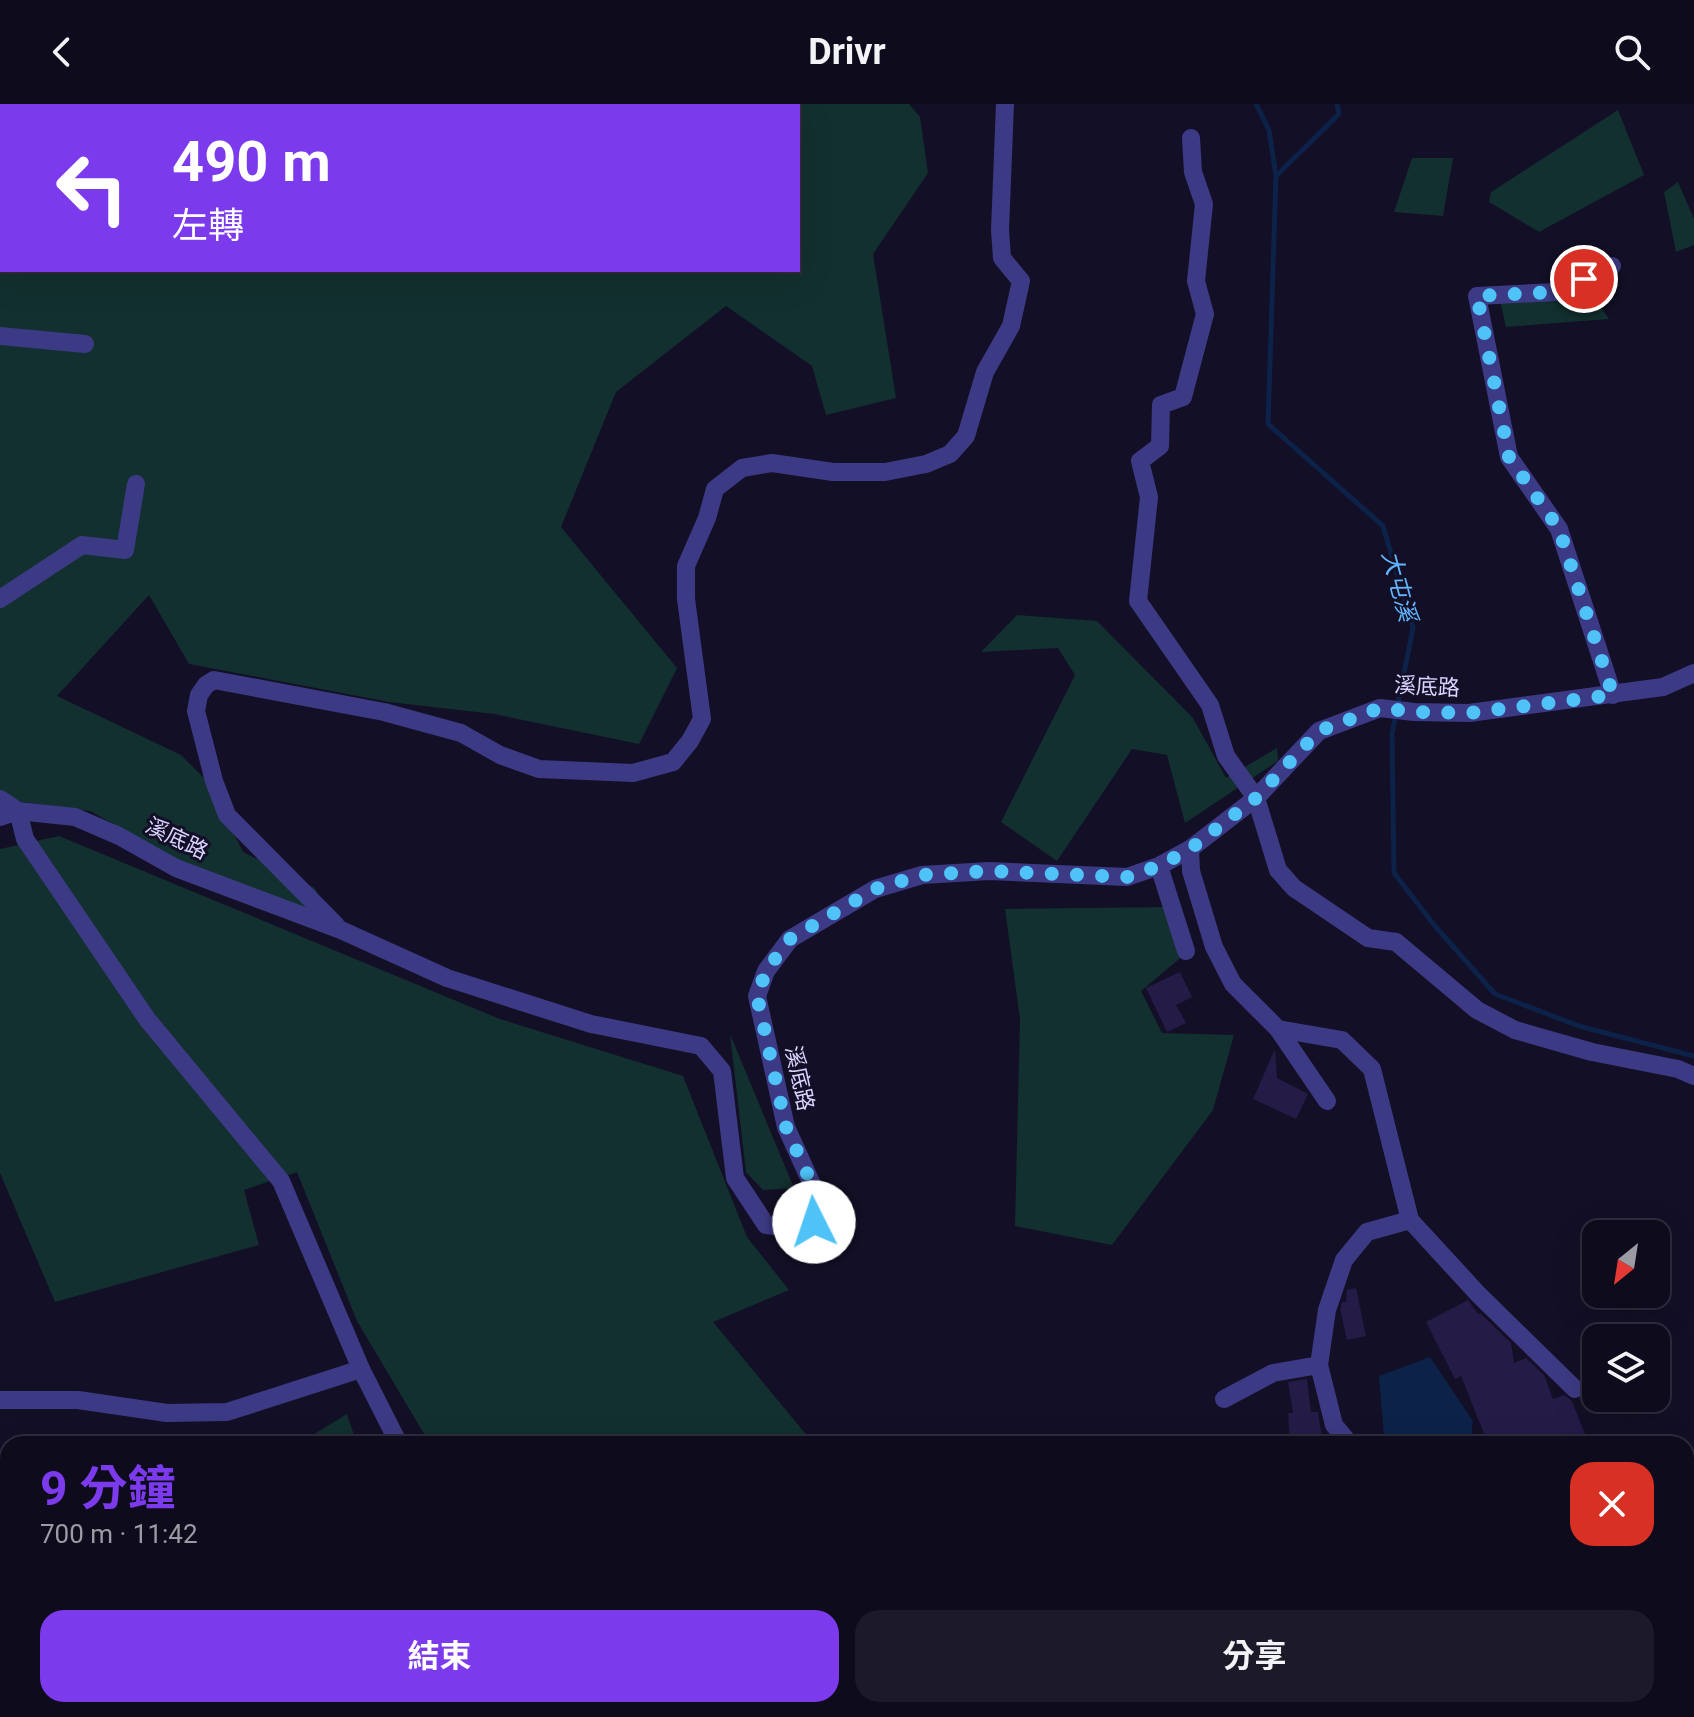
<!DOCTYPE html>
<html lang="zh-TW">
<meta charset="utf-8">
<style>
:root{--surface:#0e0b1c;--page:#1c1929;--text:#f1f3f6;--muted:#9b9ba3;--line:#2e2b3b;--accent:#7c3aed}
body{margin:0;font-family:Roboto,"Noto Sans TC",sans-serif;background:var(--page);color:var(--text);height:100vh;display:flex;flex-direction:column;font-size:30px;white-space:nowrap}
*{box-sizing:border-box;margin:0}
p{font-size:26px;color:var(--muted)}
.icon{flex:none;width:44px;height:44px;fill:none;stroke:currentColor;stroke-width:2;stroke-linecap:round;stroke-linejoin:round}
.map{position:relative;flex:1;overflow:hidden}
.sheet{position:absolute;left:0px;top:1332px;width:1694px;height:282px;display:flex;flex-direction:column;background:var(--surface);border-radius:24px 24px 0 0;box-shadow:0 8px 32px #0002,0 0 0 2px var(--line)}
.sheet>*{flex:none}
.guide{position:absolute;left:0px;top:0px;width:800px;height:168px;box-shadow:0 8px 32px #0002,0 0 0 2px var(--line);background:#7c3aed;color:#fff;overflow:hidden}
.needle{width:52px;rotate:210deg}
.tools{position:absolute;left:1582px;top:1116px;display:grid;gap:16px}
.tools a{display:grid;place-items:center;width:88px;height:88px;border-radius:16px;background:var(--surface);box-shadow:0 8px 32px #0002,0 0 0 2px var(--line);font-size:40px}
.pin{position:absolute;display:grid;place-items:center;width:68px;height:68px;color:#fff;margin:-34px;border:4px solid #fff;border-radius:50%;box-shadow:0 2px 8px #0007}
.me{position:absolute;width:88px;margin:-44px;rotate:356deg;stroke-linejoin:round;filter:drop-shadow(0 0 6px #0008)}
.turn{display:flex;align-items:center;gap:28px;height:168px;padding:0 40px;font-size:36px}
.turn .icon{width:104px;height:104px;stroke-width:2.5}
.turn b{display:block;font-size:56px;line-height:68px}
.round{display:grid;place-items:center;flex:none;width:84px;height:84px;border-radius:24px;background:var(--page)}
.overview{display:flex;align-items:center;justify-content:space-between;height:136px;padding:0 40px}
h1{font-size:48px;font-weight:700;line-height:60px;color:var(--accent)}
.action{display:flex;gap:16px;margin-top:auto;padding:16px 40px}
.action a{flex:1;height:92px;border-radius:24px;background:var(--accent);color:#fff;font-size:32px;font-weight:700;line-height:92px;text-align:center}
.action a+a{background:var(--page);color:var(--text)}
header{display:flex;justify-content:space-between;align-items:center;height:104px;padding:0 40px;background:var(--surface);font-size:36px;font-weight:700}
.map>svg:first-child{display:block}
</style>
<header><svg class="icon" aria-label="back" viewBox="0 0 24 24"><path d="M15 5l-7 7 7 7"/></svg>Drivr<svg class="icon" aria-label="search" viewBox="0 0 24 24"><circle cx="10" cy="10" r="6"/><path d="M15 15l6 6"/></svg></header>
<div class="map">
<svg width="1694" height="1613" viewBox="0 0 1694 1613">
<rect width="100%" height="100%" fill="#130f26"/>
<g fill="#12302f">
<polygon points="0,0 761,0 2,2 2,166 798,166 798,2 790,2 790,0 909,0 920,13 928,69 873,150 896,294 826,311 812,262 726,202 616,288 561,423 677,564 639,640 494,610 389,598 189,560 149,491 57,592 181,651 209,679 243,748 315,784 332,819 202,769 90,707 16,697 0,702"/>
<polygon points="1618,6 1644,71 1539,128 1489,98 1491,88"/>
<polygon points="1412,54 1453,54 1443,112 1394,108"/>
<polygon points="1678,78 1694,115 1694,141 1676,148 1664,88"/>
<polygon points="1595,194 1609,215 1506,223 1500,197"/>
<polygon points="1017,511 1097,517 1193,614 1226,674 1277,644 1278,657 1185,719 1167,651 1132,645 1057,757 1001,718 1075,571 1058,544 981,548"/>
<polygon points="59,732 500,915 683,972 747,1133 789,1186 713,1218 814,1340 430,1340 357,1217 297,1068 244,1086 259,1141 55,1198 0,1069 0,745"/>
<polygon points="1169,803 1185,850 1141,887 1162,929 1234,931 1213,1006 1112,1141 1015,1122 1020,915 1005,805"/>
<polygon points="730,930 794,1084 763,1086 746,1068"/>
<polygon points="347,1310 357,1340 298,1340"/>
<polygon points="0,1437 8,1446 8,1582 0,1597"/>
<polygon points="69,1606 436,1606 436,1613 63,1613"/>
<polygon points="505,1606 1465,1606 1473,1613 504,1613"/>
</g>
<polygon fill="#0c2248" points="1430,1253 1473,1317 1470,1340 1389,1340 1384,1333 1379,1272"/>
<g fill="none" stroke-linecap="round" stroke-linejoin="round">
<g stroke="#0c2248" stroke-width="5">
<polyline points="1256,0 1269,26 1276,72"/>
<polyline points="1337,0 1339,10 1276,72 1268,320 1383,422 1413,524 1392,630 1394,769 1435,822 1495,890 1579,922 1694,952"/>
</g>
</g>
<g fill="#241b47">
<polygon points="1180,868 1192,893 1176,901 1186,919 1167,928 1146,884"/>
<polygon points="1275,945 1277,974 1308,990 1296,1015 1253,995"/>
<polygon points="1356,1184 1366,1232 1347,1236 1340,1205 1342,1198 1346,1198 1347,1186"/>
<polygon points="1468,1196 1478,1210 1480,1209 1511,1239 1514,1259 1526,1254 1544,1271 1553,1295 1564,1291 1572,1297 1589,1340 1488,1340 1461,1272 1455,1275 1426,1218"/>
<polygon points="1307,1275 1311,1308 1318,1308 1323,1340 1290,1340 1288,1309 1293,1309 1288,1278"/>
</g>
<g fill="none" stroke-linecap="round" stroke-linejoin="round">
<g stroke="#3d3a85" stroke-width="18">
<polyline points="81,0 81,2"/>
<polyline points="738,2 739,0"/>
<polyline points="1191,34 1193,68 1204,100 1196,177 1205,210 1183,293 1161,301 1160,342 1140,357 1149,393 1138,497 1210,601 1226,652 1256,694 1278,766 1294,784 1368,834 1396,838 1477,906 1515,926 1592,948 1678,965 1694,972"/>
<polyline points="1612,162 1556,188 1477,192 1509,353 1559,425 1613,591"/>
<polyline points="0,232 85,240"/>
<polyline points="0,495 82,441 125,446 136,380"/>
<polyline points="0,695 18,707 25,735 147,915 281,1077 361,1265 399,1340"/>
<polyline points="0,713 18,707 75,713 119,732 176,764 341,826 447,874 591,920 701,942 722,967 735,1074 766,1121 796,1124 814,1118 815,1087 786,1023 757,892 766,867 790,835 875,785 922,771 989,767 1127,773 1159,762 1190,745 1256,694 1319,627 1380,604 1414,608 1469,609 1663,583 1694,569"/>
<polyline points="1190,745 1191,767 1214,843 1233,880 1278,925 1342,936 1372,965 1410,1116 1478,1190 1575,1285"/>
<polyline points="1159,762 1186,847"/>
<polyline points="336,821 227,711 214,677 196,607 199,591 206,581 214,576 384,608 461,629 500,651 539,665 633,669 673,658 690,637 702,615 686,495 686,462 707,414 715,385 742,364 772,359 833,368 885,368 926,360 950,350 966,332 985,268 1011,222 1021,177 1002,154 1000,126 1005,0"/>
<polyline points="1278,925 1327,997"/>
<polyline points="1224,1295 1273,1269 1319,1261"/>
<polyline points="0,1296 78,1296 167,1309 227,1308 361,1265"/>
<polyline points="1350,1340 1334,1321 1319,1261 1327,1206 1344,1156 1367,1128 1410,1116"/>
<polyline points="477,1613 478,1606"/>
</g>
</g>
<g fill="none" stroke-linecap="round" stroke-linejoin="round">
<polyline stroke="#4fc3f7" stroke-width="14" stroke-dasharray="0 25.2" points="814,1118 815,1087 786,1023 757,892 766,867 790,835 875,785 922,771 989,767 1127,773 1159,762 1190,745 1256,694 1319,627 1380,604 1414,608 1469,609 1613,591 1559,425 1509,353 1477,192 1556,188 1584,175"/>
</g>
<g text-anchor="middle" stroke-width="6" stroke-linejoin="round" paint-order="stroke">
<g font-size="22" fill="#d9d4ff" stroke="#130f26">
<text transform="translate(1427 582) rotate(3)" y="8">溪底路</text>
<text transform="translate(177 734) rotate(26)" y="8">溪底路</text>
<text transform="translate(800 974) rotate(78)" y="8">溪底路</text>
</g>
<g font-size="24" font-style="italic" fill="#62b6ff" stroke="#130f26">
<text transform="translate(1399 482) rotate(75)" y="8">大屯溪</text>
</g>
</g>
</svg>
<div class="tools">
<a><svg class="needle" viewBox="-14 -14 28 28"><path d="M0-13l5 13h-10z" fill="#e53935"/><path d="M0 13l5-13h-10z" fill="#9b9ba3"/></svg></a>
<a><svg class="icon" aria-label="layers" viewBox="0 0 24 24"><path d="M12 4l9 5-9 5-9-5zM3 14l9 5 9-5"/></svg></a>
</div>
<div class="pin" style="left:1584px;top:175px;background:#d93025"><svg class="icon" aria-label="arrive" viewBox="0 0 24 24"><path d="M6 21V4h12l-3 4 3 4H6"/></svg></div>
<svg class="me" style="left:814px;top:1118px" viewBox="-20 -20 40 40"><circle r="19" fill="#fff"/><path d="M0-13L10 11 0 6-10 11z" fill="#4fc3f7"/></svg>
<div class="guide">
<div class="turn"><svg class="icon" aria-label="left" viewBox="0 0 24 24"><path d="M17 20v-9H6M10 6l-5 5 5 5"/></svg><div><b>490 m</b>左轉</div></div>
</div>
<section class="sheet">
<div class="overview"><div><h1>9 分鐘</h1><p>700 m · 11:42</p></div><a class="round" style="background:#d93025;color:#fff"><svg class="icon" aria-label="close" viewBox="0 0 24 24"><path d="M6 6l12 12M18 6L6 18"/></svg></a></div>
<div class="action"><a>結束</a><a>分享</a></div>
</section>
</div>
